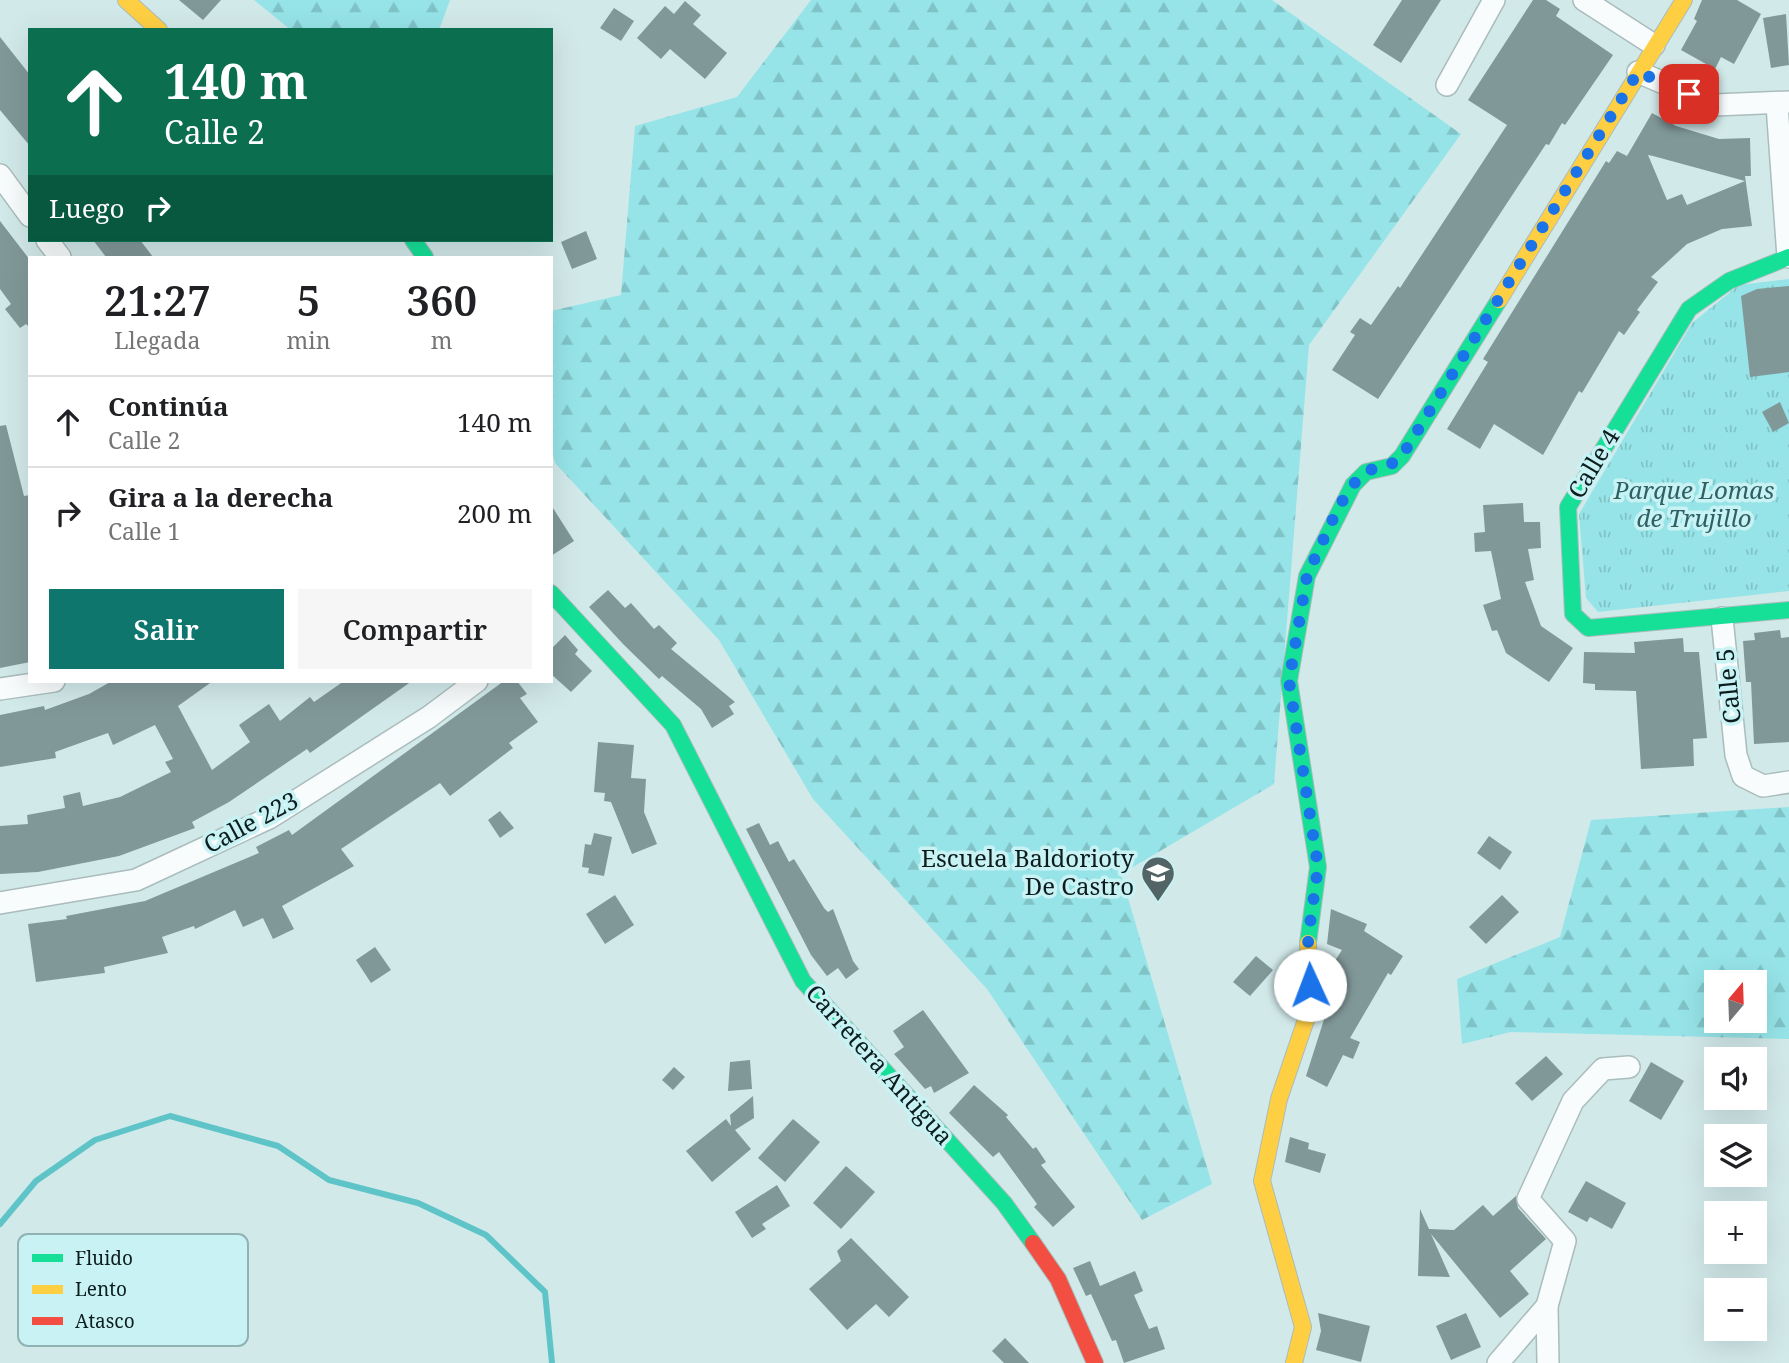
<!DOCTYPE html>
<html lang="es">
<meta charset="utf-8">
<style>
:root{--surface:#fff;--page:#f6f6f6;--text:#202124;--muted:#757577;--line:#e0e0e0;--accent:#0f766e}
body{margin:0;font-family:"Noto Serif",serif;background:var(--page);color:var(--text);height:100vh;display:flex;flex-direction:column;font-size:26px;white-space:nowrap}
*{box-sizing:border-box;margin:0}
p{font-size:23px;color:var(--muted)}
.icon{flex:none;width:38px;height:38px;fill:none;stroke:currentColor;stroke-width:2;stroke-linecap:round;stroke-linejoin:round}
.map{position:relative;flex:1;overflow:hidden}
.panel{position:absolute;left:28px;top:256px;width:525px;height:427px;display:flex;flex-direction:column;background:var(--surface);border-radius:0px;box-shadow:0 7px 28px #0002}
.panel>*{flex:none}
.top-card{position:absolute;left:28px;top:28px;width:525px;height:214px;border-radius:0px;box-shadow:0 7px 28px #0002;background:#0b6e4f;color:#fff;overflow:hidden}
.needle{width:46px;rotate:19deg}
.buttons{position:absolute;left:1704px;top:970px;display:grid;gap:14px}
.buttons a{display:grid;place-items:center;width:63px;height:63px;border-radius:0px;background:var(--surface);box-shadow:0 7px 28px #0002;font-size:35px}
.pin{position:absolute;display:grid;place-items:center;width:60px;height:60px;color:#fff;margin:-30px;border-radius:14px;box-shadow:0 4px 10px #0006}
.me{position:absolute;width:77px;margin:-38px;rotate:358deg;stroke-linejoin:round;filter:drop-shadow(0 0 5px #0008)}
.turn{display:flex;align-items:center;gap:24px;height:147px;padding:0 21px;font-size:32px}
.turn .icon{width:91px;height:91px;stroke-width:2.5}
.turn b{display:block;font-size:49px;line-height:60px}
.then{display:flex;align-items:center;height:66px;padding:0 21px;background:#0003;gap:14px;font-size:26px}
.eta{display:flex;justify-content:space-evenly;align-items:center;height:119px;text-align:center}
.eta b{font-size:42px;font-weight:600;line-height:49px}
.cta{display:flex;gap:14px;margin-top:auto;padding:14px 21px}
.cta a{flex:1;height:80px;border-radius:0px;background:var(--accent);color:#fff;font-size:28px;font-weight:600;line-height:80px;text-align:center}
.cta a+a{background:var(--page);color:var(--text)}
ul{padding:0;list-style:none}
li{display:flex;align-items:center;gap:21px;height:91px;padding:0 21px;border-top:2px solid var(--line)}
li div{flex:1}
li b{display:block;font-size:26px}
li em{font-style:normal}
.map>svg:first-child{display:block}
</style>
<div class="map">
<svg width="1789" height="1363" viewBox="0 0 1789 1363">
<defs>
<pattern id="forest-firs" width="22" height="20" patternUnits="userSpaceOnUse" patternTransform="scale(1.75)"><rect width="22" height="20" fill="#96e4e8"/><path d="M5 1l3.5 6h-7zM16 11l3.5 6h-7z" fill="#80c3c7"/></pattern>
<pattern id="park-tufts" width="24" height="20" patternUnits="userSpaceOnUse" patternTransform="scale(1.75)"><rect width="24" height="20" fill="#96e4e8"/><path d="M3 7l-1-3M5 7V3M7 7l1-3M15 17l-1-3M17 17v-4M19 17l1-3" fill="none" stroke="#80c3c7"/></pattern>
</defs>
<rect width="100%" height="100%" fill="#d2e9ea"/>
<g fill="url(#forest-firs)" fill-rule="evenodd">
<polygon points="254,0 450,0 439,30 291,30"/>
<polygon points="811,0 1272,0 1461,134 1309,345 1274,784 1121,874 1212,1184 1142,1220 987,989 813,799 719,640 555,463 551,447 551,311 621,295 635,126 737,97"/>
<path d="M1789,807V1039L1511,1032L1462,1044L1457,979L1560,937L1591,820ZM1717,982H1755V1020H1717Z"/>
</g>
<polygon fill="url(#park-tufts)" points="1789,279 1789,591 1598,612 1586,598 1579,514 1692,323 1739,285"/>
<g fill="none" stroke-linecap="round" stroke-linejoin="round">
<polyline stroke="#5ec4c8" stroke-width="6" points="0,1224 36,1181 95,1140 170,1116 278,1146 329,1180 418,1203 486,1235 545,1292 552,1363"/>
</g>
<g fill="#819899" fill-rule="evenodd">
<polygon points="179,0 221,0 203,20"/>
<polygon points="1402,0 1441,0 1401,63 1373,45"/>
<polygon points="1533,0 1546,0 1560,9 1556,16 1613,55 1565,125 1562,123 1549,145 1546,144 1378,399 1332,370 1355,335 1350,332 1360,318 1371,325 1398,286 1400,288 1507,125 1468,100"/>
<polygon points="1702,0 1737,0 1761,14 1734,64 1721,57 1715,69 1681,50 1697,21 1694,19"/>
<polygon points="685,1 701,15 693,24 727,53 705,79 670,49 661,59 637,38 665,6 674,14"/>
<polygon points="614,8 634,21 621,41 600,28"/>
<polygon points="1786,14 1789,65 1771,68 1763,18"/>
<polygon points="0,37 30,75 30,146 0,110"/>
<path d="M1652,113L1676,126L1719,139L1750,138L1751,176H1745L1752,226L1722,229L1687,244L1651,277L1658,282L1637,310L1640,312L1624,335L1619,331L1582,393L1579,391L1543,455L1494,424L1480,449L1447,429L1488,362L1483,359L1606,161L1609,163L1617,151L1627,156ZM1648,155L1653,156L1745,181L1687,205L1682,194L1667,200Z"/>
<polygon points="0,221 30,260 30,328 26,324 20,328 5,309 11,304 0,289"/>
<polygon points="586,231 597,259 572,269 561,242"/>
<polygon points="93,240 140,240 153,257 106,257"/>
<polygon points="1789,286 1789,372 1750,377 1741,296 1757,289"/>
<polygon points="1780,402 1789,423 1773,432 1762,412"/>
<polygon points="6,425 24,496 30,495 30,662 0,668 0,426"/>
<polygon points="1523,503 1524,522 1540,522 1541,548 1528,549 1534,580 1525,582 1541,626 1573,648 1549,682 1506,653 1497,630 1492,631 1483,605 1501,599 1491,551 1475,552 1474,533 1485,532 1483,505"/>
<polygon points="551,505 574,541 551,556"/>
<polygon points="608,590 625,608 631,603 654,629 659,625 677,643 671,649 735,702 729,706 734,714 712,728 701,709 662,676 659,679 623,644 589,607"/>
<polygon points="1780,630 1781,638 1789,637 1789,742 1754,744 1751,682 1746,682 1743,641 1755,640 1754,633"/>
<polygon points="565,635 578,650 575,654 592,671 571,692 551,674 551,649"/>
<polygon points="1683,638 1684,652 1699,652 1707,738 1693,739 1694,766 1641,769 1636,691 1595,690 1595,684 1583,683 1584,652 1635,653 1634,642"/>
<polygon points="112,681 213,681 178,706 212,770 250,742 239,725 269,704 280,721 310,697 314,702 344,681 412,681 310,753 307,749 229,802 192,822 195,828 119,856 38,872 0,874 0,826 28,824 27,815 65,808 63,796 80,792 83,806 120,797 171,772 165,762 173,759 155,725 113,745 108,733 55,752 56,758 0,767 0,715 44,706 45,710 89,694"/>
<polygon points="504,681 517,681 527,694 520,698 538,722 509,743 513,748 450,796 440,783 341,849 354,866 282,906 294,929 273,939 263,918 243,927 235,910 195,929 194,926 162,937 168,953 104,967 105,973 36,982 28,924 67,919 66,916 145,901 259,853 256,847 289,830 292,835"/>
<polygon points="598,742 634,745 631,778 646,779 644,812 657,844 632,854 611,802 604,801 605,793 594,792"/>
<polygon points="500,811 514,828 500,838 488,820"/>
<polygon points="759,823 770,845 778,841 789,862 794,859 824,908 828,912 833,909 853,961 859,969 846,979 838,968 827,976 811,955 746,829"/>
<polygon points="594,833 612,837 604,876 588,873 589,868 582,867 585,844 591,845"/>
<polygon points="1489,836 1512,852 1500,870 1477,853"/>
<polygon points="615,895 634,925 605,944 586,914"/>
<polygon points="1502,895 1519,912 1486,944 1469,927"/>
<polygon points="1331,909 1367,924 1364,931 1403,956 1391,975 1388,973 1350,1038 1360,1042 1353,1059 1343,1055 1327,1087 1306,1076 1328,1007 1345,980 1329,970 1342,950 1327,944"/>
<polygon points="375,947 391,970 371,983 356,960"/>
<polygon points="1256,956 1273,970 1250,996 1233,982"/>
<polygon points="923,1010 969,1073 934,1093 931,1086 925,1089 894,1054 904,1047 893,1031"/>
<polygon points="1546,1056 1563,1074 1532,1101 1515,1083"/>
<polygon points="750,1060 752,1089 728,1091 730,1062"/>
<polygon points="1651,1062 1684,1081 1661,1120 1629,1101"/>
<polygon points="674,1067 685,1077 673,1090 662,1080"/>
<polygon points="974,1085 1008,1115 1006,1117 1033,1149 1036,1147 1046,1162 1041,1165 1075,1207 1053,1227 1034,1207 1037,1204 999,1152 993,1157 949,1113"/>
<polygon points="753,1096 754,1118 735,1130 751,1149 712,1182 686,1151 726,1119 731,1126 730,1115"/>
<polygon points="793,1119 820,1142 785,1182 758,1158"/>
<polygon points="1290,1137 1309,1143 1308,1149 1326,1154 1320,1173 1285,1162"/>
<polygon points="846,1166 875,1192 841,1229 813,1203"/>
<polygon points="1586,1181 1626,1203 1612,1229 1590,1217 1587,1222 1568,1212"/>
<polygon points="777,1185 790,1206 762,1224 766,1229 752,1238 735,1212"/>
<polygon points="1516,1196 1518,1208 1546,1239 1510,1271 1529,1294 1500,1318 1431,1234 1450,1277 1418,1276 1420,1209 1429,1229 1454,1230 1483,1205 1493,1216"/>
<polygon points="851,1238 909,1297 889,1317 876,1304 847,1330 809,1289 841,1261 837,1251"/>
<polygon points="1090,1261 1100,1286 1135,1271 1143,1291 1134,1295 1149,1329 1157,1326 1165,1349 1124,1363 1116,1340 1112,1341 1091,1294 1086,1296 1073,1268"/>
<polygon points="1318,1313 1370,1326 1361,1362 1316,1350 1321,1331"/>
<polygon points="1466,1313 1481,1347 1451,1360 1436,1326"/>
<polygon points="1005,1338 1029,1363 1004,1363 992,1351"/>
</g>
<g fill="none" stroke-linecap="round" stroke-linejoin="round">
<g stroke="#aabcbc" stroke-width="24">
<g id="street">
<polyline points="1584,0 1654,45"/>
<polyline points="1638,72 1715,105 1789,102"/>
<polyline points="1447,85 1494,0"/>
<polyline points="1777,105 1788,257"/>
<polyline points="0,175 30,216"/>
<polyline points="47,240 60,257"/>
<polyline points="1722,618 1736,755 1743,776 1763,786 1789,782"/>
<polyline points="0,689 54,681"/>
<polyline points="0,903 136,880 269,818 429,717 477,681"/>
<polyline points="1547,1306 1548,1363"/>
<polyline points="1498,1363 1547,1306 1565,1241 1528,1199 1573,1101 1603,1069 1629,1067"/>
</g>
</g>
<g stroke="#aabcbc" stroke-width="18">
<g id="fast">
<polyline points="413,240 425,257"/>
<polyline points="1789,257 1729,281 1689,309 1568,507 1573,614 1588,628 1789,610"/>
<polyline points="551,593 673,725 803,981 1004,1203 1033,1243"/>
<polyline points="1308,943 1318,867 1289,681 1307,576 1353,485 1366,472 1392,466 1402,456 1499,300"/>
</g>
</g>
<g stroke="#aabcbc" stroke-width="18">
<g id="slow">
<polyline points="126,0 159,30"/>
<polyline points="1499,300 1684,0"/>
<polyline points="1294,1363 1303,1327 1262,1181 1279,1099 1310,1008 1308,943"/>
</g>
</g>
<g stroke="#aabcbc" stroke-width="18">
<polyline id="jam" points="1033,1243 1058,1279 1095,1363"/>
</g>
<use href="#street" stroke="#f8fcfc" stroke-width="21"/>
<use href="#fast" stroke="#16e098" stroke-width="16"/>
<use href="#slow" stroke="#ffcf43" stroke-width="16"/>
<use href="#jam" stroke="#f24e42" stroke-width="16"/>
</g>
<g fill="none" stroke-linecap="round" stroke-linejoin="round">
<path stroke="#1a73e8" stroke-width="12" stroke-dasharray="0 21.6" d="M1310,985L1308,938L1318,867L1289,681L1307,576L1312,564C1325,539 1342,490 1364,474C1376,464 1389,470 1402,456L1638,72L1689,94"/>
</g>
<defs>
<g id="school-pin" transform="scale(1.75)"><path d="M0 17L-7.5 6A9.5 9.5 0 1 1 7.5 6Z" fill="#526465" stroke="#c8f2f4"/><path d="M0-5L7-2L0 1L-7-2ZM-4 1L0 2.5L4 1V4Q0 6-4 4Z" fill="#fff"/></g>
</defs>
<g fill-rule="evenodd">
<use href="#school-pin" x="1158" y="873"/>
</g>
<g text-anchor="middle" stroke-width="7" stroke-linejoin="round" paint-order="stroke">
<g font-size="24" fill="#0d1d1e" stroke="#c8f2f4">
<text transform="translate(1594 464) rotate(-59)" y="8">Calle 4</text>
<text transform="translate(1729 686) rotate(-96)" y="8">Calle 5</text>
<text transform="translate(251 823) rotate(-28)" y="8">Calle 223</text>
<text transform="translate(879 1065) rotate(48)" y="8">Carretera Antigua</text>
</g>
<g font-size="24" font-style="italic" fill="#2d6164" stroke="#c8f2f4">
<text x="1694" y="499">Parque Lomas<tspan x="1694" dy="28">de Trujillo</tspan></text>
</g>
<g font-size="24" fill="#0d1d1e" stroke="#c8f2f4" text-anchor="end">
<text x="1134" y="867">Escuela Baldorioty<tspan x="1134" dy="28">De Castro</tspan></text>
</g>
</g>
<rect x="18" y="1234" width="230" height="112" rx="10" fill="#c8f2f4" stroke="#90b2b4" stroke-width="2"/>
<rect x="32" y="1254" width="31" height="8" fill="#16e098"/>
<rect x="32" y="1285" width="31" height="9" fill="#ffcf43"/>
<rect x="32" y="1317" width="31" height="8" fill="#f24e42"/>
<g font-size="19" fill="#0d1d1e">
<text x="75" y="1265">Fluido</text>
<text x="75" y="1296">Lento</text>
<text x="75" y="1328">Atasco</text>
</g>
</svg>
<div class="buttons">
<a><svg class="needle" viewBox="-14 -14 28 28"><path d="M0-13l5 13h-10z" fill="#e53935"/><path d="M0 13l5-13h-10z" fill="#757577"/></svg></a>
<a><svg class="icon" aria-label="sound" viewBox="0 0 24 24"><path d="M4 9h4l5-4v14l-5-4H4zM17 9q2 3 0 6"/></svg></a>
<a><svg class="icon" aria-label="layers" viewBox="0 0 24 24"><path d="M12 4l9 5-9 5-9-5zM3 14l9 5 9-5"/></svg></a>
<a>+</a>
<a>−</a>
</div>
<div class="pin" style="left:1689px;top:94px;background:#d93025"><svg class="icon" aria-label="arrive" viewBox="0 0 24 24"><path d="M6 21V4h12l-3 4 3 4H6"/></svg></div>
<svg class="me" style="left:1310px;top:985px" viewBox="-20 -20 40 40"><circle r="19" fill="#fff"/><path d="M0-13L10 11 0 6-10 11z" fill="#1a73e8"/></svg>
<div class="top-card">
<div class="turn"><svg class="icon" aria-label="ahead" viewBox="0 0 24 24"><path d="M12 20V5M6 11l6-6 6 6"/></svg><div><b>140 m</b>Calle 2</div></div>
<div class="then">Luego<svg class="icon" aria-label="right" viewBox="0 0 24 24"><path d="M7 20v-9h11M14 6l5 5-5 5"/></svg></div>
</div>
<section class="panel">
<div class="eta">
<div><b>21:27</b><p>Llegada</p></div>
<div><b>5</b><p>min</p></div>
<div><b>360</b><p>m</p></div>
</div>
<ul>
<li><svg class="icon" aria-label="ahead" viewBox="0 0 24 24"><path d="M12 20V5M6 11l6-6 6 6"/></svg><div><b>Continúa</b><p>Calle 2</p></div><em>140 m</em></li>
<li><svg class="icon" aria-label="right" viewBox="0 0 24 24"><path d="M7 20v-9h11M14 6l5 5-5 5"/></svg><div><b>Gira a la derecha</b><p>Calle 1</p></div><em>200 m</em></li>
</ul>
<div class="cta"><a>Salir</a><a>Compartir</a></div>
</section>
</div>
